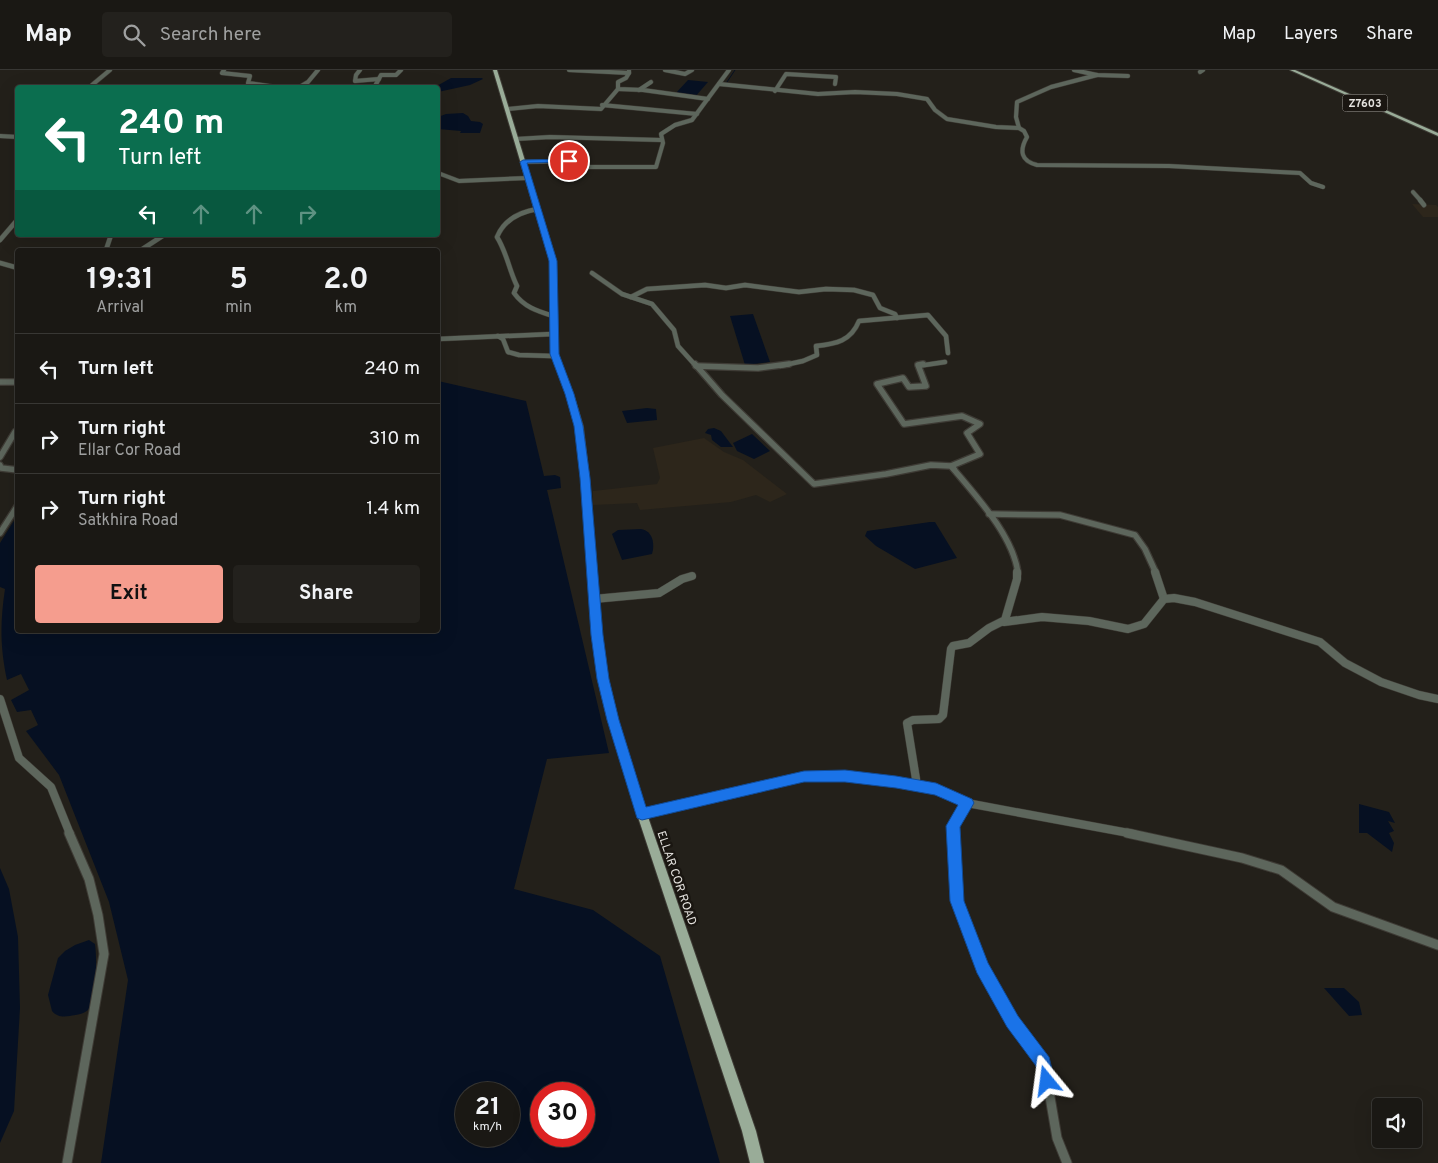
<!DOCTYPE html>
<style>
:root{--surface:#1a1814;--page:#23211d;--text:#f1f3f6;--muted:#9fa0a0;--line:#383734;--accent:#f59d8e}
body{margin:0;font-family:Overpass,sans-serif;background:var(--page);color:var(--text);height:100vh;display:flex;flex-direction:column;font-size:19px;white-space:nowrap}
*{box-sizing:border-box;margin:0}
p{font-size:16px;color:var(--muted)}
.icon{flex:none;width:28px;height:28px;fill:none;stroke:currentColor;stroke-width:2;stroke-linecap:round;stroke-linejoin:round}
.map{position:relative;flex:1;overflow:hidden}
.panel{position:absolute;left:15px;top:178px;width:425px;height:385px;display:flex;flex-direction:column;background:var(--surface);border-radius:5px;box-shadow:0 5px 20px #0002,0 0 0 1px var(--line)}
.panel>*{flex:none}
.guide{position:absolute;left:15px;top:15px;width:425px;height:152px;border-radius:5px;box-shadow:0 5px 20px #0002,0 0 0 1px var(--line);background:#0b6e4f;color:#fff;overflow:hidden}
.controls{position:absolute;left:1372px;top:1028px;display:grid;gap:10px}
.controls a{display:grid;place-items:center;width:50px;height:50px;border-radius:5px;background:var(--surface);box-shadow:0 5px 20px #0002,0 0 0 1px var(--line);font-size:25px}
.speed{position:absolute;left:455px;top:1012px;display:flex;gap:10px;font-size:25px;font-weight:700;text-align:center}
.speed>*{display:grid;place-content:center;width:65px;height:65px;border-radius:50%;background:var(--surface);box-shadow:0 5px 20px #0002,0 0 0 1px var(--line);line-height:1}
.speed small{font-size:12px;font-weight:400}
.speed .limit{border:8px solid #d22;background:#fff;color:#111}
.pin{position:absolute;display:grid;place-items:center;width:42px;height:42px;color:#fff;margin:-21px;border:2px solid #fff;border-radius:50%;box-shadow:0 1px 5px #0007}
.me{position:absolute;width:55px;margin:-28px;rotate:344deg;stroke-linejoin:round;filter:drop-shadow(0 0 4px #0008)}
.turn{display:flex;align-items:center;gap:18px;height:105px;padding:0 20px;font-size:22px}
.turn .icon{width:65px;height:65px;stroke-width:2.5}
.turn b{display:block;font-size:35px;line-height:42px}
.lanes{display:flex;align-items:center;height:48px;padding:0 20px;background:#0003;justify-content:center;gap:25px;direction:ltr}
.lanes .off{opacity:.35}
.eta{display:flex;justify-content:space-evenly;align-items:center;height:85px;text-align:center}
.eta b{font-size:30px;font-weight:700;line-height:35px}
.action{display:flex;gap:10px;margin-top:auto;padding:10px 20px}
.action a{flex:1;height:58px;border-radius:5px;background:var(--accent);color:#111;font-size:20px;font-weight:700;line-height:58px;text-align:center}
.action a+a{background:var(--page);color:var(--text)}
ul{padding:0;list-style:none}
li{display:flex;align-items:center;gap:15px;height:70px;padding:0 20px;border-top:1px solid var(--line)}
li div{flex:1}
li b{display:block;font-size:19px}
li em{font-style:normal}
header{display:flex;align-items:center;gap:30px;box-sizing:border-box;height:70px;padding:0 25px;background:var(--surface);border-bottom:1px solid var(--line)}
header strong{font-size:24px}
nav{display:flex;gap:28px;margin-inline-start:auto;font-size:18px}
.search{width:350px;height:45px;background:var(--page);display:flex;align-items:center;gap:12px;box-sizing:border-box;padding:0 18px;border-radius:5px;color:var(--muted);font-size:19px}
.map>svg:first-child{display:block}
</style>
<header>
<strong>Map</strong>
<div class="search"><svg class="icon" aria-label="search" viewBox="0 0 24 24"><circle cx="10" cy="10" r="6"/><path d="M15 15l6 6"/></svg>Search here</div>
<nav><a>Map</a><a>Layers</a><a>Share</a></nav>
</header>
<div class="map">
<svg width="1438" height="1093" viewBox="0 0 1438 1093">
<rect width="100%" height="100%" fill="#23201a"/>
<g fill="#2d261b">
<polygon points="1412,134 1436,135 1438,137 1438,147 1423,147"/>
<polygon points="704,368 724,382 743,390 787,424 770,432 756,425 731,432 640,440 637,433 593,435 593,421 657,414 660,408 653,378"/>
</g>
<g fill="#061022" fill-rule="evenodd">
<polygon points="451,8 482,8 483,9 470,15 438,22 438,18 435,17"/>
<polygon points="688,10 708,12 695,27 675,24"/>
<polygon points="463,43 468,46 471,51 480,52 483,54 480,63 460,63 461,61 438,59 438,47 446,44"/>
<polygon points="753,244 770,292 745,295 730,246"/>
<path d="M438,311L526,331L544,406L555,405L560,407L561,418L547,420L609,683L547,689L514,819L593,840L660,886L720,1093H101L128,910L109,832L59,705L26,661L38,655L31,640L17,642L11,630L29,620L21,604L7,610C0,577 0,553 5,519L0,517V473L17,446L18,560H438ZM466,1024H509V1066H466ZM541,1024H584V1066H541Z"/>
<polygon points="647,338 656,339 657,350 627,353 622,341"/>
<polygon points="714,358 721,361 733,377 721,377 712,370 711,365 705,363 708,359"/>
<polygon points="752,364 770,381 754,389 737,381 733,373"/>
<polygon points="930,452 935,452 957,488 915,499 876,476 865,466 867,461"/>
<path d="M641,459C653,461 655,474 652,484L622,490L612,464L618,460Z"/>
<polygon points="1359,734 1389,742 1395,753 1388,751 1394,761 1389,763 1394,773 1392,782 1367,763 1359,763"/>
<polygon points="0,798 9,819 18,867 20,938 14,1041 0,1073"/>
<path d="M89,870L95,874C97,888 97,928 88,940C84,944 75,945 70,946C63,947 57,947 52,941L48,925L58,888L65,881L75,875Z"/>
<polygon points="1324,918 1344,918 1359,932 1362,945 1349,946"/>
</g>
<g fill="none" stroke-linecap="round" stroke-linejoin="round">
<polyline stroke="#061022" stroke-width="1" points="727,12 735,0"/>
<g stroke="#3e3b35" stroke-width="5">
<g id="minor-far4">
<polyline points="224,0 222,3 250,6 248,13 283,18"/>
<polyline points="360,0 356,5 355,11 379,9"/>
<polyline points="569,0 629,3 629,1"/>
<polyline points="665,0 685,4 692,0"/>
<polyline points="1074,0 1097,5 1128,6"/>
<polyline points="1200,2 1203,0"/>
<polyline points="629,3 626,8 618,12 618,19 643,20 708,29"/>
<path d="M719,14L818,24L855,22L897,24L927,29L935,40L947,49L996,57L1019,58L1024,61L1027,67C1019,81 1021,91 1037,95L1169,96L1300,103L1311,113L1323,117"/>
<polyline points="96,18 92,15 110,0"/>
<polyline points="298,18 308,12 318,0"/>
<polyline points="374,18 381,5 396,5 401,0"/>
<polyline points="639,20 651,12"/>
<polyline points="775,21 786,4 836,7 835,14"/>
<polyline points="602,35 697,44"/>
<polyline points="507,39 538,36 601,39 618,19"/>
<polyline points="1019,58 1016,47 1017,32 1051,17 1097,5"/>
<polyline points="0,66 18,67"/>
<polyline points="516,69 550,67 661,70"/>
<polyline points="523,92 569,91 574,97 656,97 663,73 661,64 675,55 692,50 729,0"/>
<polyline points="438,103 459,111 528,108"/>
<polyline points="1413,122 1421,131"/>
</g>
</g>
<g stroke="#3e3b35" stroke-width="5.5">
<g id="minor-far3">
<polyline points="1420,130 1424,135"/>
<path d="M537,139C520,142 504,150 497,167C507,183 509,200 517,216L514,223C524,237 537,241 553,246"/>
<polyline points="0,170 18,149"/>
<polyline points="106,180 111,165"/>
<polyline points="141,180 164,165"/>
<polyline points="0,193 18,198"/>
<polyline points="592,203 622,224 652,234 674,260 678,276 696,296"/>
<polyline points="631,227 647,219 705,215 726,218 745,215 799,222 826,219 854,220 873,225 880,238 895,244 897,248"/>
<polyline points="498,266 503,269 508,282 519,285 552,286"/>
<polyline points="438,269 553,264"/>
<path d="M780,296L803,291L817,285L816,276C836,274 851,271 859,251L928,245L946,266L948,283"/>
<polyline points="918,296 945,292"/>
</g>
</g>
<g stroke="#3e3b35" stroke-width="8">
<g id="minor-far2">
<path d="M695,294L722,325L814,414L886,404L931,395L951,396C975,425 1013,465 1018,503"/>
<polyline points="923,294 918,295 926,316 909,317 903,308 877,314 904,354 962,346 980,354 967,363 980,384 951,396 954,399"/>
<polyline points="696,296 758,298 789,294"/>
<polyline points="0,312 18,312"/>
<polyline points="0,387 15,362"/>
<polyline points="0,395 1,398 18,400"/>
<polyline points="989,444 1060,445 1135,465 1145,479 1156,503"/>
<polyline points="0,463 18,435"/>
</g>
</g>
<g stroke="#3e3b35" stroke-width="9">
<g id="minor-far1">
<polyline points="1155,502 1164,529"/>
<polyline points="594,529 659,523 682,509 692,506"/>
<polyline points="1004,552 1042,547 1089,551 1128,559 1144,554 1164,529 1174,528 1195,532 1320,572 1345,593 1381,612 1419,625 1438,629"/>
<polyline points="0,629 19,688 51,717 70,764"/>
<polyline points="916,709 907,653 913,650 939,649 943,645 951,579 953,576 969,573 989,558 1005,550 1017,509 1017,502"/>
<polyline points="642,744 804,707 845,706 936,719 967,733 1134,764"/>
<polyline points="953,764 953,756 967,733"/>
</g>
</g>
<g stroke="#3e3b35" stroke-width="11">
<g id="minor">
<polyline points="953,763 957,831 982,898 1012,951 1044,992 1057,1068 1067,1093"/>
<polyline points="1127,763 1242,788 1281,800 1333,837 1438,875"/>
<polyline points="67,1093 104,884 98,845 89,809 69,763"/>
</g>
</g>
<g stroke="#3e3b35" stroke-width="2">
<g id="major">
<polygon points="493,0 497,0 556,191 557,284 573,324 583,356 589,408 601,565 608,609 618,650 647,744 756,1061 764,1093 750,1093 742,1061 637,744 608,650 598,609 593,565 581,408 575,356 567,324 551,284 550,191"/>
<polygon points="1290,0 1295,0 1438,63 1438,66"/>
</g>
</g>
<use href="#minor-far4" stroke="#5d665c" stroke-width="4"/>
<use href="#minor-far3" stroke="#5d665c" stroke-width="4.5"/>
<use href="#minor-far2" stroke="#5d665c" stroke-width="5.5"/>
<use href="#minor-far1" stroke="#5d665c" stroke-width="8"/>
<use href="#minor" stroke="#5d665c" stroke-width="9"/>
<use href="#major" fill="#99ac98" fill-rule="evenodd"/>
</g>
<polygon fill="#1a73e8" stroke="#114b97" points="569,89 573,91 572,92 527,93 557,191 559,284 574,324 583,356 590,408 603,565 609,609 619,650 646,737 804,701 845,700 896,706 936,713 972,729 974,733 960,757 964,831 988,893 1018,946 1049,987 1055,1011 1053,1017 1047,1019 1041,1017 1036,996 1007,957 977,903 950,831 946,756 958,735 935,725 896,718 845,712 804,712 642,750 637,748 607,650 597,609 591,565 580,408 574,356 565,324 550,284 549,191 520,92 523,90"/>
<g text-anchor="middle" stroke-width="5" stroke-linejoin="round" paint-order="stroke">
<rect fill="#1a1611" stroke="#a7a5a0" stroke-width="1" x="1342.5" y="24.5" width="45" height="17" rx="4"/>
<g font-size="11" font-weight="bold" fill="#e4e2de">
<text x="1365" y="37">Z7603</text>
</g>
<g font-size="12" fill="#e4e2de" stroke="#1a1611">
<text transform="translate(677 808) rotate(71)" y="4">ELLAR COR ROAD</text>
</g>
</g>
</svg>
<div class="controls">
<a><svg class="icon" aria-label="sound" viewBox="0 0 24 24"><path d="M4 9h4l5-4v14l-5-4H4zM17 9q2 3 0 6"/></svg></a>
</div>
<div class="speed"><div>21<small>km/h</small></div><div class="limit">30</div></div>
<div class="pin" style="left:569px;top:91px;background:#d93025"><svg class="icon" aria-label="arrive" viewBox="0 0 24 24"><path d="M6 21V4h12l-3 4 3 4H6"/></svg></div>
<svg class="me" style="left:1047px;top:1011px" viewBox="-20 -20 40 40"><path d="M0-17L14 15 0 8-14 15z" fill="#1a73e8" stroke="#fff" stroke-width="4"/></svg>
<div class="guide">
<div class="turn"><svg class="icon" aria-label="left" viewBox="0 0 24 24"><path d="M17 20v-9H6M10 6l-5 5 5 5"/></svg><div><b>240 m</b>Turn left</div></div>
<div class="lanes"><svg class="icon" aria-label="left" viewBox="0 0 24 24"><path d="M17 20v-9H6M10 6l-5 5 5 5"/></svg><svg class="icon off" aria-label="ahead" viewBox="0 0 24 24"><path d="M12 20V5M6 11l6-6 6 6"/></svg><svg class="icon off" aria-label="ahead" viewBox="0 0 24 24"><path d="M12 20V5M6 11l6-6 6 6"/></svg><svg class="icon off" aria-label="right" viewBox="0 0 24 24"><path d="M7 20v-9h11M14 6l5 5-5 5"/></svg></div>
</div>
<section class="panel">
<div class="eta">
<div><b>19:31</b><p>Arrival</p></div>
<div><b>5</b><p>min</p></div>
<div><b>2.0</b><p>km</p></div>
</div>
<ul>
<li><svg class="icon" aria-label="left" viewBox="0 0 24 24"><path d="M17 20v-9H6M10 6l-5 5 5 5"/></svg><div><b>Turn left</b></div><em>240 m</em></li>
<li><svg class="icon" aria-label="right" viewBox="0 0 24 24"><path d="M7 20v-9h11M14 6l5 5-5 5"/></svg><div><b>Turn right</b><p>Ellar Cor Road</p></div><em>310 m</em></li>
<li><svg class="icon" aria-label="right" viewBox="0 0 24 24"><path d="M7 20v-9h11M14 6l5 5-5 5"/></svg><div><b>Turn right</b><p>Satkhira Road</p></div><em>1.4 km</em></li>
</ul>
<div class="action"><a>Exit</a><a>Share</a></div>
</section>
</div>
